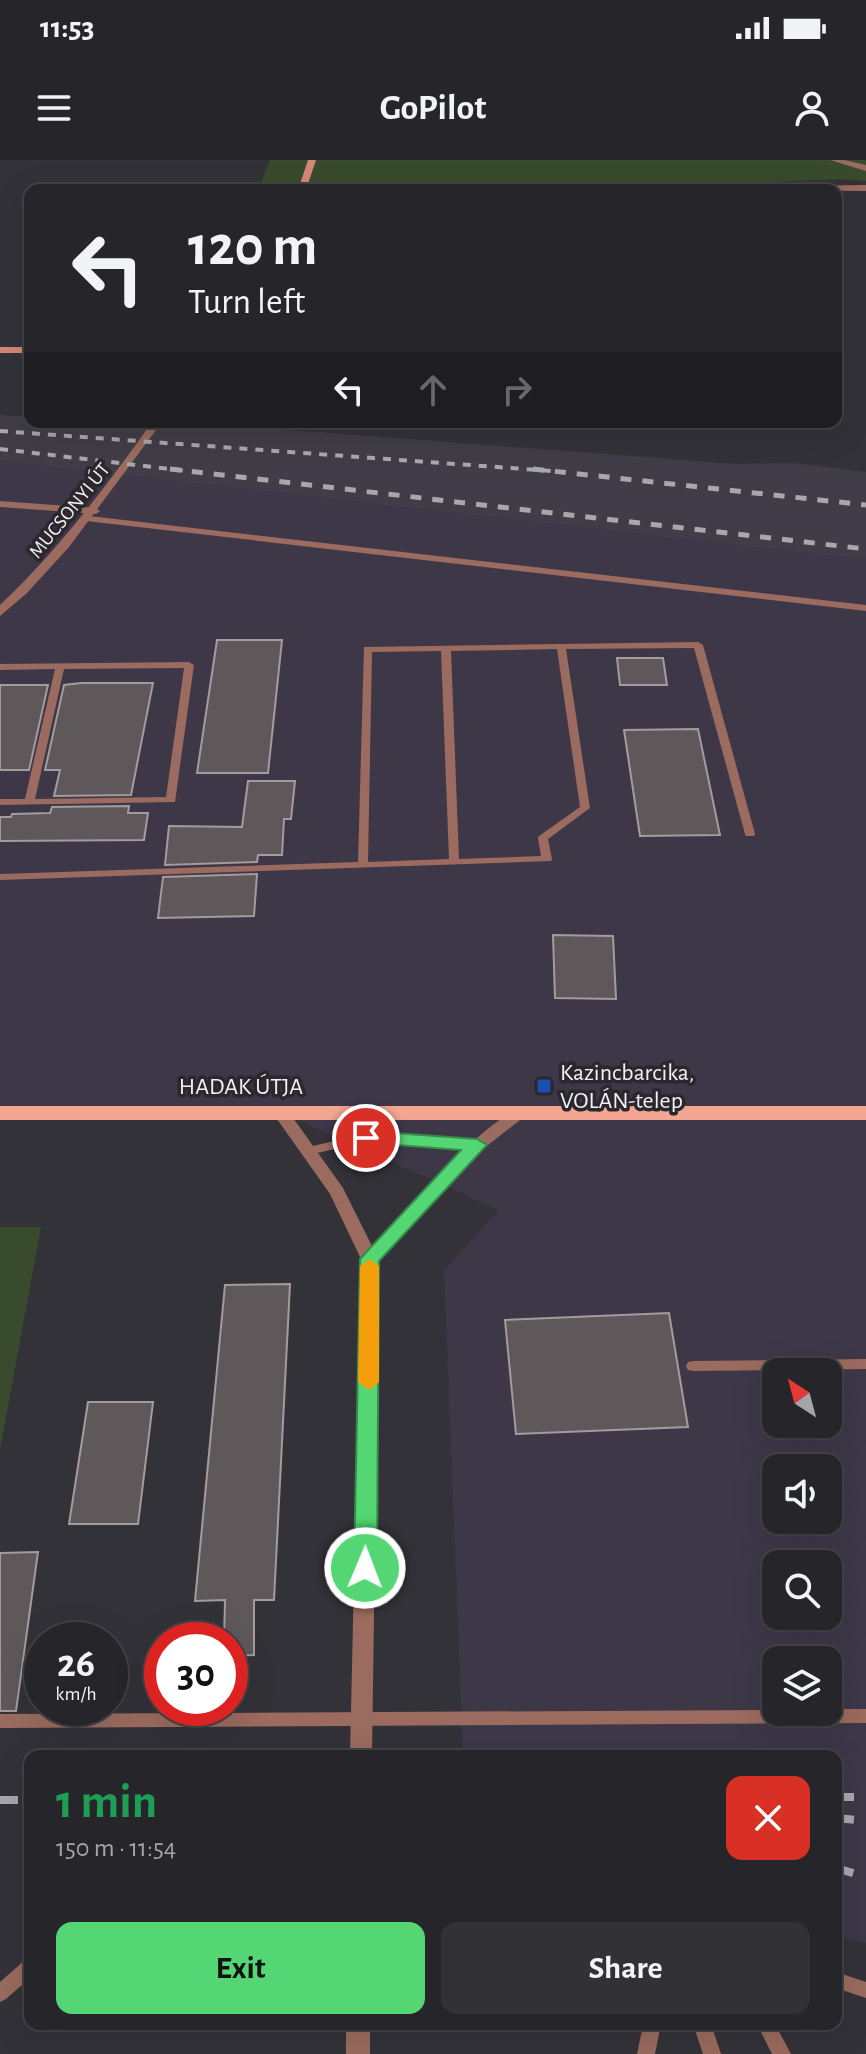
<!DOCTYPE html>
<meta charset="utf-8">
<style>
:root{--surface:#26262a;--page:#323236;--text:#f1f3f6;--muted:#a4a5a8;--line:#424347;--accent:#53d673}
body{margin:0;font-family:"Alegreya Sans",sans-serif;background:var(--page);color:var(--text);height:100vh;display:flex;flex-direction:column;font-size:30px;white-space:nowrap}
*{box-sizing:border-box;margin:0}
p{font-size:26px;color:var(--muted)}
.icon{flex:none;width:44px;height:44px;fill:none;stroke:currentColor;stroke-width:2;stroke-linecap:round;stroke-linejoin:round}
.map{position:relative;flex:1;overflow:hidden}
.details{position:absolute;left:24px;top:1590px;width:818px;height:280px;display:flex;flex-direction:column;background:var(--surface);border-radius:16px;box-shadow:0 8px 32px #0002,0 0 0 2px var(--line)}
.details>*{flex:none}
.hud{position:absolute;left:24px;top:24px;width:818px;height:244px;border-radius:16px;box-shadow:0 8px 32px #0002,0 0 0 2px var(--line);background:#26262a;color:var(--text);overflow:hidden}
.needle{width:52px;rotate:324deg}
.buttons{position:absolute;left:762px;top:1198px;display:grid;gap:16px}
.buttons a{display:grid;place-items:center;width:80px;height:80px;border-radius:16px;background:var(--surface);box-shadow:0 8px 32px #0002,0 0 0 2px var(--line);font-size:40px}
.speed{position:absolute;left:24px;top:1462px;display:flex;gap:16px;font-size:40px;font-weight:700;text-align:center}
.speed>*{display:grid;place-content:center;width:104px;height:104px;border-radius:50%;background:var(--surface);box-shadow:0 8px 32px #0002,0 0 0 2px var(--line);line-height:1}
.speed small{font-size:20px;font-weight:400}
.speed .limit{border:12px solid #d22;background:#fff;color:#111}
.pin{position:absolute;display:grid;place-items:center;width:68px;height:68px;color:#fff;margin:-34px;border:4px solid #fff;border-radius:50%;box-shadow:0 2px 8px #0007}
.me{position:absolute;width:88px;margin:-44px;rotate:1deg;stroke-linejoin:round;filter:drop-shadow(0 0 6px #0008)}
.turn{display:flex;align-items:center;gap:28px;height:168px;padding:0 32px;font-size:36px}
.turn .icon{width:104px;height:104px;stroke-width:2.5}
.turn b{display:block;font-size:56px;line-height:68px}
.lanes{display:flex;align-items:center;height:76px;padding:0 32px;background:#0003;justify-content:center;gap:40px;direction:ltr}
.lanes .off{opacity:.35}
.round{display:grid;place-items:center;flex:none;width:84px;height:84px;border-radius:16px;background:var(--page)}
.headline{display:flex;align-items:center;justify-content:space-between;height:136px;padding:0 32px}
h1{font-size:48px;font-weight:600;line-height:60px;color:#1e9e55}
.cta{display:flex;gap:16px;margin-top:auto;padding:16px 32px}
.cta a{flex:1;height:92px;border-radius:16px;background:var(--accent);color:#111;font-size:32px;font-weight:600;line-height:92px;text-align:center}
.cta a+a{background:var(--page);color:var(--text)}
.status{display:flex;justify-content:space-between;align-items:center;height:56px;padding:0 40px;background:var(--surface);direction:ltr}
.status svg{height:22px;fill:currentColor}
header{display:flex;justify-content:space-between;align-items:center;height:104px;padding:0 32px;background:var(--surface);font-size:36px;font-weight:600}
.map>svg:first-child{display:block}
</style>
<div class="status"><b>11:53</b><svg viewBox="0 0 49 12"><path d="M0 12V9h3v3zM5 12V6h3v6zM10 12V3h3v9zM15 12V0h3v12zM26 1h20v11H26zM47 4h2v5h-2z"/></svg></div>
<header><svg class="icon" aria-label="menu" viewBox="0 0 24 24"><path d="M4 6h16M4 12h16M4 18h16"/></svg>GoPilot<svg class="icon" aria-label="person" viewBox="0 0 24 24"><circle cx="12" cy="8" r="4"/><path d="M4 21q1-7 8-7t8 7"/></svg></header>
<div class="map">
<svg width="866" height="1894" viewBox="0 0 866 1894">
<rect width="100%" height="100%" fill="#333238"/>
<polygon fill="#403d48" points="0,255 30,257 30,262 130,262 317,272 735,304 793,303 866,312 866,400 0,301"/>
<path fill="#3e3748" fill-rule="evenodd" d="M0,301L866,400V1783L836,1776V1596H463L444,1110L499,1050L280,952L0,955ZM776,1212H828V1264H776ZM776,1308H828V1360H776ZM776,1404H828V1456H776ZM776,1500H828V1552H776Z"/>
<g fill="#394b2d">
<polygon points="270,0 866,0 866,21 839,19 599,30 258,30"/>
<polygon points="0,1067 41,1067 0,1290"/>
</g>
<g fill="#5f585b" stroke="#a39b9e" stroke-width="2">
<polygon points="217,480 282,480 268,613 197,613"/>
<polygon points="617,498 663,498 667,525 620,525"/>
<polygon points="81,523 153,523 131,635 54,636 60,610 45,610 64,525"/>
<polygon points="0,525 48,525 29,610 0,610"/>
<polygon points="698,569 720,675 640,676 624,570"/>
<polygon points="248,621 295,621 291,659 284,659 282,695 258,695 257,702 165,705 169,666 242,667"/>
<polygon points="129,646 128,653 148,653 144,680 0,681 0,657 11,657 12,654 50,653 52,647"/>
<polygon points="257,714 254,756 158,758 163,717"/>
<polygon points="553,775 613,776 616,839 555,838"/>
<polygon points="290,1124 274,1440 254,1440 254,1495 230,1496 230,1480 224,1480 225,1440 195,1441 225,1125"/>
<polygon points="669,1153 688,1267 516,1274 505,1160"/>
<polygon points="88,1242 153,1242 138,1364 69,1364"/>
<polygon points="38,1392 16,1551 0,1551 0,1393"/>
</g>
<g fill="none" stroke-linecap="round" stroke-linejoin="round">
<g fill="#9a6b5e" fill-rule="evenodd">
<polygon points="0,341 96,348 100,351 96,354 0,347"/>
<polygon points="89,356 866,445 866,451 86,361 86,357"/>
<path d="M698,482L703,485L755,674L754,676H746L745,674L694,488L566,489L590,648L548,679L552,699L551,701L0,720V714L358,702L364,487ZM557,489L580,647L539,676L538,678L541,696L459,699L451,491ZM441,491L449,699L368,702L372,492Z"/>
<path d="M189,502L194,505L175,642L0,645V639H25L55,509L0,510V504ZM184,508L166,637L35,639L64,509Z"/>
<polygon points="366,974 477,981 483,985 477,989 366,982 308,995 302,991 308,987"/>
<polygon points="866,1199 866,1209 693,1211 688,1210 686,1206 688,1202 693,1201"/>
<polygon points="828,1549 866,1549 866,1563 0,1568 0,1554 776,1550 776,1552 828,1552"/>
<polygon points="30,1799 30,1818 6,1839 0,1842 0,1822 24,1801"/>
<polygon points="836,1812 866,1822 866,1838 836,1828"/>
<polygon points="639,1864 658,1864 660,1869 655,1894 637,1894 642,1870"/>
<polygon points="693,1864 711,1864 721,1894 703,1894"/>
<polygon points="757,1864 775,1864 791,1894 772,1894"/>
</g>
<g fill="#9a6b5e" fill-rule="evenodd">
<polygon points="830,0 844,0 866,5 866,11"/>
<polygon points="866,25 866,31 721,30 725,27"/>
<path d="M152,262H162L69,387L27,433L0,456V445C58,390 106,327 152,262Z"/>
<path d="M280,947L286,948L343,1028L372,1086C395,1062 498,942 527,949L529,953L483,989L379,1101L372,1596H350L361,1099L330,1034L272,952Z"/>
<rect x="346" y="1864" width="24" height="30"/>
</g>
<g fill="#d38875" fill-rule="evenodd">
<polygon points="308,0 316,0 306,30 298,30"/>
<rect x="0" y="187" width="30" height="6"/>
</g>
<rect fill="#f3a691" fill-rule="evenodd" x="0" y="946" width="866" height="14"/>
<g stroke="#a8a7ac" stroke-width="4" stroke-dasharray="8 8" stroke-linecap="butt">
<polyline points="0,271 552,311"/>
<polyline points="0,289 187,311"/>
</g>
<g stroke="#a8a7ac" stroke-width="5" stroke-dasharray="11 11" stroke-linecap="butt">
<polyline points="170,309 866,389"/>
<polyline points="533,309 866,345"/>
</g>
<g stroke="#a8a7ac" stroke-width="8" stroke-dasharray="18 18" stroke-linecap="butt">
<polyline points="836,1637 866,1637"/>
<polyline points="0,1640 30,1640"/>
<polyline points="836,1658 866,1661"/>
<polyline points="836,1708 866,1717"/>
</g>
</g>
<polygon fill="#53d673" stroke="#368b4b" stroke-width="2" points="366,971 477,979 487,985 379,1101 377,1408 373,1415 357,1415 354,1408 360,1099 461,990 359,982 359,973"/>
<polygon fill="#f59e0b" points="370,1099 379,1106 379,1222 369,1230 358,1222 360,1106"/>
<rect fill="#1a4fb4" stroke="#2a282d" stroke-width="3" x="536" y="918" width="16" height="16" rx="4"/>
<g text-anchor="middle" stroke-width="7" stroke-linejoin="round" paint-order="stroke">
<g font-size="20" fill="#f1f0f4" stroke="#2a282d">
<text transform="translate(69 350) rotate(-51)" y="7">MUCSONYI ÚT</text>
</g>
<g font-size="24" fill="#f1f0f4" stroke="#2a282d" text-anchor="start">
<text x="560" y="920">Kazincbarcika,<tspan x="560" dy="28">VOLÁN-telep</tspan></text>
</g>
<g font-size="24" fill="#f1f0f4" stroke="#2a282d">
<text x="241" y="934">HADAK ÚTJA</text>
</g>
</g>
</svg>
<div class="buttons">
<a><svg class="needle" viewBox="-14 -14 28 28"><path d="M0-13l5 13h-10z" fill="#e53935"/><path d="M0 13l5-13h-10z" fill="#a4a5a8"/></svg></a>
<a><svg class="icon" aria-label="sound" viewBox="0 0 24 24"><path d="M4 9h4l5-4v14l-5-4H4zM17 9q2 3 0 6"/></svg></a>
<a><svg class="icon" aria-label="search" viewBox="0 0 24 24"><circle cx="10" cy="10" r="6"/><path d="M15 15l6 6"/></svg></a>
<a><svg class="icon" aria-label="layers" viewBox="0 0 24 24"><path d="M12 4l9 5-9 5-9-5zM3 14l9 5 9-5"/></svg></a>
</div>
<div class="speed"><div>26<small>km/h</small></div><div class="limit">30</div></div>
<div class="pin" style="left:366px;top:978px;background:#d93025"><svg class="icon" aria-label="arrive" viewBox="0 0 24 24"><path d="M6 21V4h12l-3 4 3 4H6"/></svg></div>
<svg class="me" style="left:365px;top:1408px" viewBox="-20 -20 40 40"><circle r="17" fill="#53d673" stroke="#fff" stroke-width="3"/><path d="M0-11L8 9 0 5-8 9z" fill="#fff"/></svg>
<div class="hud">
<div class="turn"><svg class="icon" aria-label="left" viewBox="0 0 24 24"><path d="M17 20v-9H6M10 6l-5 5 5 5"/></svg><div><b>120 m</b>Turn left</div></div>
<div class="lanes"><svg class="icon" aria-label="left" viewBox="0 0 24 24"><path d="M17 20v-9H6M10 6l-5 5 5 5"/></svg><svg class="icon off" aria-label="ahead" viewBox="0 0 24 24"><path d="M12 20V5M6 11l6-6 6 6"/></svg><svg class="icon off" aria-label="right" viewBox="0 0 24 24"><path d="M7 20v-9h11M14 6l5 5-5 5"/></svg></div>
</div>
<section class="details">
<div class="headline"><div><h1>1 min</h1><p>150 m · 11:54</p></div><a class="round" style="background:#d93025;color:#fff"><svg class="icon" aria-label="close" viewBox="0 0 24 24"><path d="M6 6l12 12M18 6L6 18"/></svg></a></div>
<div class="cta"><a>Exit</a><a>Share</a></div>
</section>
</div>
